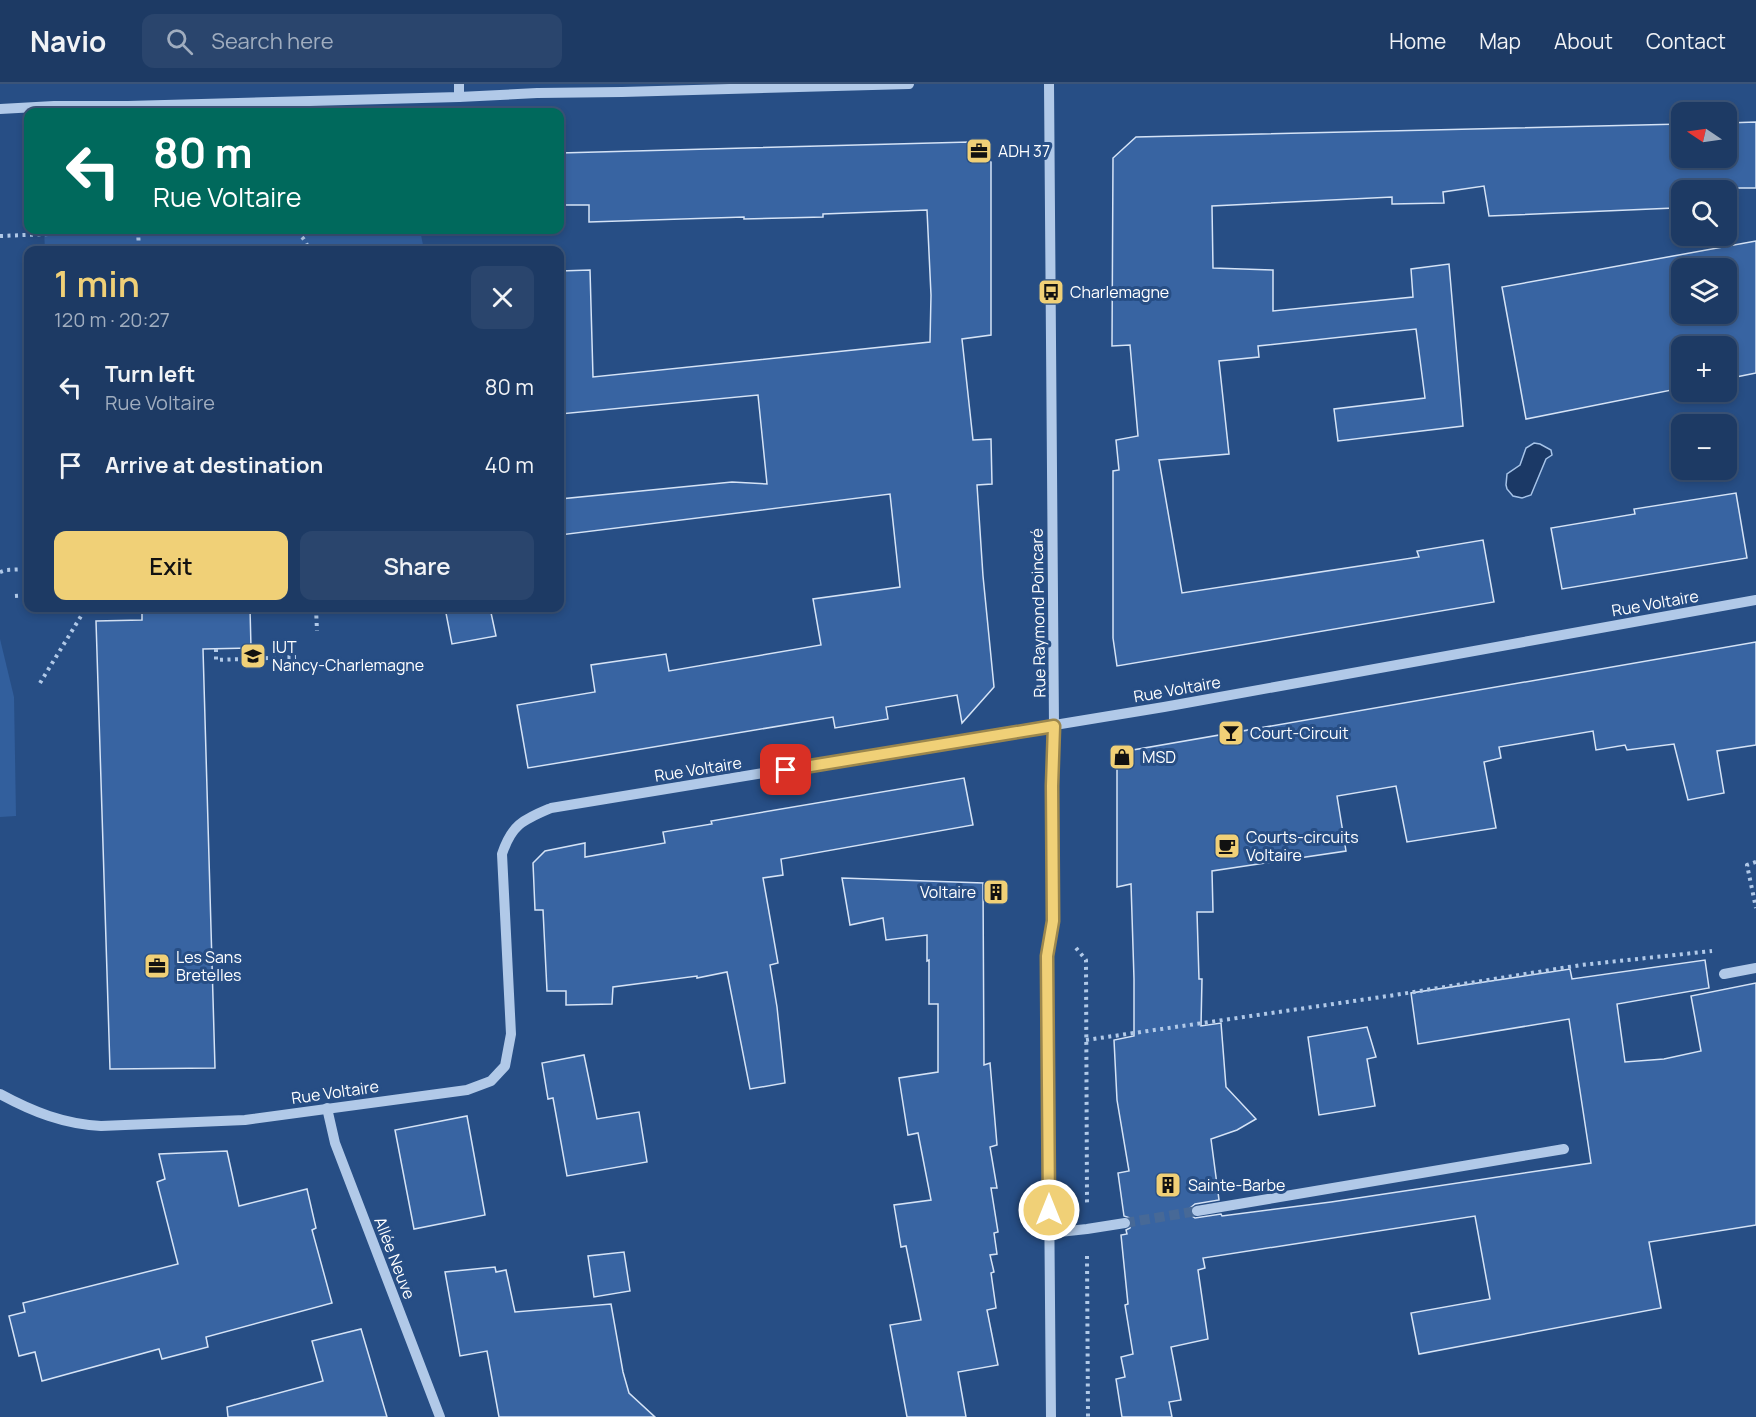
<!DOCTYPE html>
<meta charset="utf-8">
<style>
:root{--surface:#1d3a64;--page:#2a456d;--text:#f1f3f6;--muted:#a0adbf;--line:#3b5478;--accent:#f0d077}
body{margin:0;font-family:Manrope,sans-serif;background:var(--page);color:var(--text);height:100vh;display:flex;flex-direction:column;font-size:22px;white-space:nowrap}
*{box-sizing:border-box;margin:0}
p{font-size:20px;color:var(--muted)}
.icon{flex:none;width:33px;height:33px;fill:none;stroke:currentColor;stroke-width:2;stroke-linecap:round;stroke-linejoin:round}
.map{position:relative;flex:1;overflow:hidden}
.details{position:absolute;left:24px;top:162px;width:540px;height:366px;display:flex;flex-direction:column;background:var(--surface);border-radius:12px;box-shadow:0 3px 9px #0003,0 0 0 2px var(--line)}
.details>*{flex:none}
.guide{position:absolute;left:24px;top:24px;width:540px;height:126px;border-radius:12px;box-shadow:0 3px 9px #0003,0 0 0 2px var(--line);background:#00695c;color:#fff;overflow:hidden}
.needle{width:39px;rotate:283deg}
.fabs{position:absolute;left:1671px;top:18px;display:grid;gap:12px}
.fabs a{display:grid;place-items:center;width:66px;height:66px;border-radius:12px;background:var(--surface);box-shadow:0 3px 9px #0003,0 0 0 2px var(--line);font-size:30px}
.pin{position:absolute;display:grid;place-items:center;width:51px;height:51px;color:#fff;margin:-26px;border-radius:12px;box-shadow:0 3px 9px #0006}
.me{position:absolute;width:66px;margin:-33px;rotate:0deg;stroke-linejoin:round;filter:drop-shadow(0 0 4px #0008)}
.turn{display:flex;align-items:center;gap:21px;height:126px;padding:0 30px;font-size:27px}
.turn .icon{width:78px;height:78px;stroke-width:2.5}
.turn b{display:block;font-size:42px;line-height:51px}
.round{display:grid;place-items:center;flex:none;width:63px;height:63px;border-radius:12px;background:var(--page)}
.headline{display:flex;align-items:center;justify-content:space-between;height:102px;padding:0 30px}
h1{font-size:36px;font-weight:600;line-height:45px;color:var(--accent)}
.button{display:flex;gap:12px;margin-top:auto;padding:12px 30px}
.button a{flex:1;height:69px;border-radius:12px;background:var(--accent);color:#111;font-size:24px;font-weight:600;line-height:69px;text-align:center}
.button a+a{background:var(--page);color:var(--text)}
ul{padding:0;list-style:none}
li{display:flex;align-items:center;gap:18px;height:78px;padding:0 30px}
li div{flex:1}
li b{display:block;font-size:22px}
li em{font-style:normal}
header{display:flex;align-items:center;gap:36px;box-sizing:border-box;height:84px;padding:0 30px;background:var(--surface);border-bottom:2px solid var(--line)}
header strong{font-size:28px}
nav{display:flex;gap:33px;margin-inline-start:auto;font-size:21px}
.search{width:420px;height:54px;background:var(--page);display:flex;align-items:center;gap:15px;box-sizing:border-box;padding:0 21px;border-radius:12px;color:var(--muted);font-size:22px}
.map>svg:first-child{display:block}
</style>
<header>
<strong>Navio</strong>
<div class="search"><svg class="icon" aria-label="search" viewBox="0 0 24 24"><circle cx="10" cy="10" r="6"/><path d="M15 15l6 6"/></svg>Search here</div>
<nav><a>Home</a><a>Map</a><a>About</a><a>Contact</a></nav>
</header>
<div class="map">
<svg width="1756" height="1333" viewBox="0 0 1756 1333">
<rect width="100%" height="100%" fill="#274e85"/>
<g fill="#325f9d">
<polygon points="44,146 420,146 424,166 213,166 212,165 45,166"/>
<polygon points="0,555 14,613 16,732 0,733"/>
</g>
<polygon fill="#1b3966" stroke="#a6c3e8" stroke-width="1.5" points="1534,359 1540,360 1551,366 1552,371 1546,375 1531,411 1522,414 1513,412 1507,405 1506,401 1507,390 1520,381 1526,364"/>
<g fill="#3864a2" stroke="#d5e3f6" stroke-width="1.5" fill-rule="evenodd">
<polygon points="1756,38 1756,104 1674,104 1674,124 1489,132 1484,102 1443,108 1444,119 1392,120 1392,113 1212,122 1213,184 1273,186 1273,227 1413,213 1411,185 1449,180 1463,342 1338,357 1334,325 1425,314 1416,245 1258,262 1259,273 1219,277 1229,370 1159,376 1182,509 1419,473 1417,467 1483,456 1494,518 1117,582 1113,554 1113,387 1119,386 1116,356 1138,352 1130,261 1112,262 1113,74 1136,53 1682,40 1682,74 1726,74 1726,39"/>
<polygon points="970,58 991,78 991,251 962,255 973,356 991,355 992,400 977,401 983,492 994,603 962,639 957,611 886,623 888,635 835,644 833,633 528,684 517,621 595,608 591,581 666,570 669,587 821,561 813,515 900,503 890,410 560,451 560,415 732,398 767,400 758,311 560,330 560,187 590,186 593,293 930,258 931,211 927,126 823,130 823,133 744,135 744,133 589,138 589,121 560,121 560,69"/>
<path d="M1756,157V289L1726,295V262H1682V304L1526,335L1502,203ZM1682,184H1726V230H1682Z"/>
<polygon points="1736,409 1747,474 1562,505 1551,444 1635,430 1634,425"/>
<polygon points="142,524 250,524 251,564 203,565 215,984 110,985 96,537 142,536"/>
<polygon points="445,524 490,524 496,552 452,560"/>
<polygon points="1756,558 1756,661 1717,667 1724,709 1688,716 1674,660 1627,666 1625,661 1596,666 1593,647 1499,663 1501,674 1484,678 1496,744 1407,758 1396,702 1337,712 1346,767 1212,787 1213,828 1197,828 1199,895 1202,895 1201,942 1221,939 1226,1003 1256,1035 1237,1046 1211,1055 1219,1116 1195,1120 1190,1124 1190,1128 1192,1132 1195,1134 1221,1130 1222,1132 1331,1118 1591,1079 1569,935 1418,960 1411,909 1570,885 1572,895 1705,876 1709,904 1617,920 1625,978 1664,975 1701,967 1691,912 1756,899 1756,1141 1649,1158 1661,1224 1419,1270 1411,1229 1490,1215 1475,1132 1203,1174 1205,1184 1198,1186 1208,1255 1171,1263 1181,1316 1169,1318 1172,1333 1122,1333 1116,1295 1125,1293 1121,1273 1133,1270 1125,1221 1128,1220 1121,1151 1127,1150 1126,1146 1130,1144 1132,1138 1130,1134 1124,1132 1118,1089 1129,1087 1117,1016 1114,956 1134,952 1134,895 1131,800 1117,803 1117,679 1127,667"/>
<polygon points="964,694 973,741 781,775 783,791 763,794 778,879 770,881 777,923 785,999 750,1005 727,888 697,894 697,892 613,903 612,920 566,921 566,907 547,907 543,826 535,826 533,779 545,767 585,759 585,773 665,759 663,748 712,740 711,737"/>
<polygon points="842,794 983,799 984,981 990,979 997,1061 990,1063 997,1104 991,1104 998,1148 994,1149 997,1170 990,1171 994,1188 991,1189 996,1224 987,1226 998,1281 958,1288 966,1333 907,1333 890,1241 921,1236 906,1162 901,1163 894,1121 931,1116 918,1049 908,1051 899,994 938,988 938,920 929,920 929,876 927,877 927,851 886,856 883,834 850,841"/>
<polygon points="1367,943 1376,973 1367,975 1375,1022 1319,1031 1308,953"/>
<polygon points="584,971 597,1035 639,1028 647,1078 567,1092 553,1014 548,1015 542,979"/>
<polygon points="467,1032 485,1131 414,1145 395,1046"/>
<polygon points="227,1067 239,1122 307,1105 316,1144 312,1146 332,1219 206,1253 208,1263 162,1275 159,1265 42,1297 35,1268 19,1272 9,1232 25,1228 23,1219 178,1180 157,1098 165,1095 159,1070"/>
<polygon points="624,1168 630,1207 594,1213 588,1172"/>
<polygon points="495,1183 496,1188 506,1186 515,1228 611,1220 623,1288 629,1309 655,1333 499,1333 487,1267 460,1272 445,1188"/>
<polygon points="361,1245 387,1333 228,1333 227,1323 323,1297 312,1257"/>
</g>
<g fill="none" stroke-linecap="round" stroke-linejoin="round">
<polyline stroke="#476997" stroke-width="10" stroke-dasharray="10 5" stroke-linecap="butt" points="1125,1139 1197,1127"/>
<g stroke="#b1c9e8" stroke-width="4" stroke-dasharray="3 4.5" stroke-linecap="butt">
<polyline points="138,146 139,166"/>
<path d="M289,146C299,148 307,156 308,166"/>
<polyline points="0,152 147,146"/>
<polyline points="0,488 6,486 28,485"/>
<polyline points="15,512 28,511"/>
<polyline points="316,524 317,547"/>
<polyline points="216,565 216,576 296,573"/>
<polyline points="40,599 86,524"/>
<polyline points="1756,778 1747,781 1756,824"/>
<polyline points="1076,864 1086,876 1087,1119"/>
<polyline points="1086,956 1395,911 1581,881 1712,867"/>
<polyline points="1087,1172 1088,1333"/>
</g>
<g stroke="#b1c9e8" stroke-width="10">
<polyline points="1049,0 1054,642 1052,702 1053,837 1047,872 1051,1333"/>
<polyline points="459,13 459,0"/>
<polyline points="0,25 54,22 128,22 459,13 537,9 622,8 909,0"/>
<polyline points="1724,890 1756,884"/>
<path d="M0,1010C33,1028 64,1040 101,1042L245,1036L467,1006L491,997L505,982L511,950L502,770C512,740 523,736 551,724L1164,623L1756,516"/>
<polyline points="327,1024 335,1059 440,1333"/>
<polyline points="1197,1127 1564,1065"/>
<polyline points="1050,1149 1087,1145 1125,1139"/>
</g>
</g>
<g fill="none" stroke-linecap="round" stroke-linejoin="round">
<g stroke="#9c874d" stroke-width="15">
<polyline id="route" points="786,686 1054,642 1052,702 1053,837 1047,872 1049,1126"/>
</g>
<use href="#route" stroke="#f0d077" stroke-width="10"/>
</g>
<defs>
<g id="office-square" transform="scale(1.35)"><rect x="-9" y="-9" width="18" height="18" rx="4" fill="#f0d077" stroke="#274e85"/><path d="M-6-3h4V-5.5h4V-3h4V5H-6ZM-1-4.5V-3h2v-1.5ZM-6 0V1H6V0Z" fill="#111"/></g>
<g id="bus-square" transform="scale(1.35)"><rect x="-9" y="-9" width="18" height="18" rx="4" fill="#f0d077" stroke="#274e85"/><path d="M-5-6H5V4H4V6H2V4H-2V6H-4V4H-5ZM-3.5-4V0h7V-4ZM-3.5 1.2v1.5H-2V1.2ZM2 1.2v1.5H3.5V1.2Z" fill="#111"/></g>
<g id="university-square" transform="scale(1.35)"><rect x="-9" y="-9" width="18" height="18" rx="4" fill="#f0d077" stroke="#274e85"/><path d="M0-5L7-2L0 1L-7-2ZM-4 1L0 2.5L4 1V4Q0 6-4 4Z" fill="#111"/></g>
<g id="bar-square" transform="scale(1.35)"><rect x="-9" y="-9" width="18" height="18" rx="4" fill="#f0d077" stroke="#274e85"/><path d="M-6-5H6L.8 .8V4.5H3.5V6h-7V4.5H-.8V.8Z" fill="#111"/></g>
<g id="shop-square" transform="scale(1.35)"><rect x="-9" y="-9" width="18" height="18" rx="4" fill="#f0d077" stroke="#274e85"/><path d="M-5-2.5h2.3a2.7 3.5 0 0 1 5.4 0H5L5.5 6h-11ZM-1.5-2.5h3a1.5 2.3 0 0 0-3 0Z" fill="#111"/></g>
<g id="cafe-square" transform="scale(1.35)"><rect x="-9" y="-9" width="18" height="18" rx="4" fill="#f0d077" stroke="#274e85"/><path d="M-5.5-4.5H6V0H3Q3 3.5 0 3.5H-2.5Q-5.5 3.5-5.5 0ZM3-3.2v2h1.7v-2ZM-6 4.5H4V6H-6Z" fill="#111"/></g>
<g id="building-square" transform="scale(1.35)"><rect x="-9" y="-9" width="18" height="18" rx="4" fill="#f0d077" stroke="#274e85"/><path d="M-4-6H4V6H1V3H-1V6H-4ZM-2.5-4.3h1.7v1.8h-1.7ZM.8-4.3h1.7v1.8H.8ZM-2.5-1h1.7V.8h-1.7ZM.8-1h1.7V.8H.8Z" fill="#111"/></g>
</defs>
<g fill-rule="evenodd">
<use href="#office-square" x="979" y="67"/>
<use href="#bus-square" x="1051" y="208"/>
<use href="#university-square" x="253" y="572"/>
<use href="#bar-square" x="1231" y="649"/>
<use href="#shop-square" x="1122" y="673"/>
<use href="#cafe-square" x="1227" y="762"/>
<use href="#building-square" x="996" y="808"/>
<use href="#office-square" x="157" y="882"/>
<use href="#building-square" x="1168" y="1101"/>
</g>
<g text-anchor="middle" stroke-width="6" stroke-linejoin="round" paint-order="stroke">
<g font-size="16" fill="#fff" stroke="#274e85" text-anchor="start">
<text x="998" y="73">ADH 37</text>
<text x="1070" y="214">Charlemagne</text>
<text x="272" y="569">IUT<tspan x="272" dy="18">Nancy-Charlemagne</tspan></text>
<text x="1250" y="655">Court-Circuit</text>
<text x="1142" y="679">MSD</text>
<text x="1246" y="759">Courts-circuits<tspan x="1246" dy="18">Voltaire</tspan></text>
<text x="976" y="814" text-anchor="end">Voltaire</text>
<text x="176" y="879">Les Sans<tspan x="176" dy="18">Bretelles</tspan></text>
<text x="1188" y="1107">Sainte-Barbe</text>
</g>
<g font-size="16" fill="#fff" stroke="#274e85">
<text transform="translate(1655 519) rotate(-10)" y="6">Rue Voltaire</text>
<text transform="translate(1038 529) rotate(-91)" y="6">Rue Raymond Poincaré</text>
<text transform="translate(1177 605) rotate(-10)" y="6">Rue Voltaire</text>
<text transform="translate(698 685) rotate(-9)" y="6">Rue Voltaire</text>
<text transform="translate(335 1008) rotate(-8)" y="6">Rue Voltaire</text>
<text transform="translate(395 1174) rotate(69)" y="6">Allée Neuve</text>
</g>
</g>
</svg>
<div class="fabs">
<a><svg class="needle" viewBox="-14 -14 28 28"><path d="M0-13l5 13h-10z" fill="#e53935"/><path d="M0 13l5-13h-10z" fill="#a0adbf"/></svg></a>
<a><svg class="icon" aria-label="search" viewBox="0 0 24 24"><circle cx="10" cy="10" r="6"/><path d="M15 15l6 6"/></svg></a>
<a><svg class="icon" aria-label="layers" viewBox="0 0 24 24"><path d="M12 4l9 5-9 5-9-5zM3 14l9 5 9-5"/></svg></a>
<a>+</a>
<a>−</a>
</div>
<div class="pin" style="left:786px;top:686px;background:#d93025"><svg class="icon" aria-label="arrive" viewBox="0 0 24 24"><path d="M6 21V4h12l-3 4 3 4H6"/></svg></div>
<svg class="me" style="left:1049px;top:1126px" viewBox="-20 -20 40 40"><circle r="17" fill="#f0d077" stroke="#fff" stroke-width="3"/><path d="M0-11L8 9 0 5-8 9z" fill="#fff"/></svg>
<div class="guide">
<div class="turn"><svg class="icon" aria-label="left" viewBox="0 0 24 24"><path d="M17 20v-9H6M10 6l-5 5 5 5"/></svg><div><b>80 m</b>Rue Voltaire</div></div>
</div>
<section class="details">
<div class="headline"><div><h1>1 min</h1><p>120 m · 20:27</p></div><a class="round"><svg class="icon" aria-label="close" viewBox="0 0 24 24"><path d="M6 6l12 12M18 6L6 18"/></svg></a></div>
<ul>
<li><svg class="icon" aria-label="left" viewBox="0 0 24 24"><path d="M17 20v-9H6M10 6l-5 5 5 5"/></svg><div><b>Turn left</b><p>Rue Voltaire</p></div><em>80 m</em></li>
<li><svg class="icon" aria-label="arrive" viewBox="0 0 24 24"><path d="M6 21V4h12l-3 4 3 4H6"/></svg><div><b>Arrive at destination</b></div><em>40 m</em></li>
</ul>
<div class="button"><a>Exit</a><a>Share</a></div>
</section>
</div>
